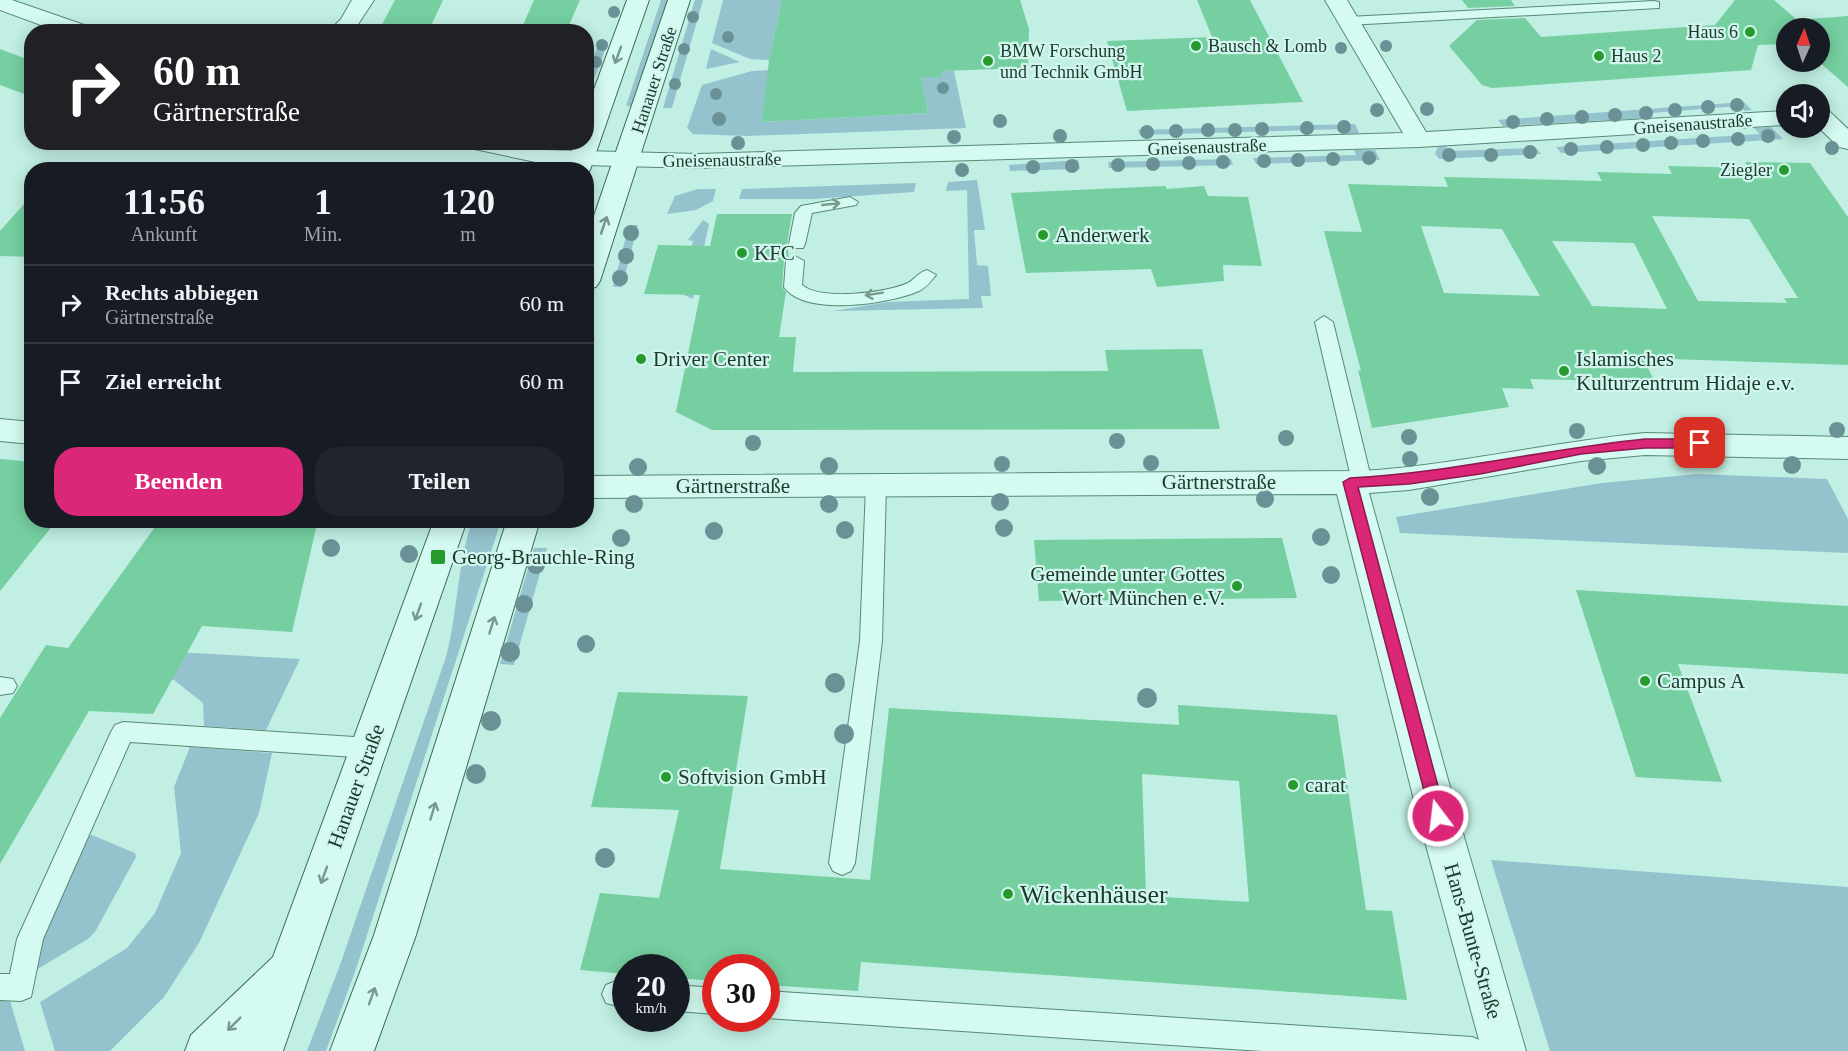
<!DOCTYPE html>
<html lang="de">
<meta charset="utf-8">
<style>
:root{--surface:#171b24;--page:#20242c;--text:#f1f3f6;--muted:#9ea1a6;--line:#363941;--accent:#db2777}
body{margin:0;font-family:Georgia,serif;background:var(--page);color:var(--text);height:100vh;display:flex;flex-direction:column;font-size:22px;white-space:nowrap}
*{box-sizing:border-box;margin:0}
p{font-size:20px;color:var(--muted)}
.icon{flex:none;width:33px;height:33px;fill:none;stroke:currentColor;stroke-width:2;stroke-linecap:round;stroke-linejoin:round}
.map{position:relative;flex:1;overflow:hidden}
.drawer{position:absolute;left:24px;top:162px;width:570px;height:366px;display:flex;flex-direction:column;background:var(--surface);border-radius:24px;box-shadow:0 3px 15px #0003}
.drawer>*{flex:none}
.top-card{position:absolute;left:24px;top:24px;width:570px;height:126px;border-radius:24px;box-shadow:0 3px 15px #0003;background:#202124;color:#fff;overflow:hidden}
.needle{width:39px;rotate:3deg}
.buttons{position:absolute;left:1776px;top:18px;display:grid;gap:12px}
.buttons a{display:grid;place-items:center;width:54px;height:54px;border-radius:50%;background:var(--surface);box-shadow:0 3px 15px #0003;font-size:30px}
.speed{position:absolute;left:612px;top:954px;display:flex;gap:12px;font-size:30px;font-weight:700;text-align:center}
.speed>*{display:grid;place-content:center;width:78px;height:78px;border-radius:50%;background:var(--surface);box-shadow:0 3px 15px #0003;line-height:1}
.speed small{font-size:15px;font-weight:400}
.speed .limit{border:9px solid #d22;background:#fff;color:#111}
.pin{position:absolute;display:grid;place-items:center;width:51px;height:51px;color:#fff;margin:-26px;border-radius:12px;box-shadow:0 3px 9px #0006}
.me{position:absolute;width:66px;margin:-33px;rotate:345deg;stroke-linejoin:round;filter:drop-shadow(0 0 4px #0008)}
.turn{display:flex;align-items:center;gap:21px;height:126px;padding:0 30px;font-size:27px}
.turn .icon{width:78px;height:78px;stroke-width:2.5}
.turn b{display:block;font-size:42px;line-height:51px}
.eta{display:flex;justify-content:space-evenly;align-items:center;height:102px;text-align:center}
.eta b{font-size:36px;font-weight:700;line-height:42px}
.button{display:flex;gap:12px;margin-top:auto;padding:12px 30px}
.button a{flex:1;height:69px;border-radius:24px;background:var(--accent);color:#fff;font-size:24px;font-weight:700;line-height:69px;text-align:center}
.button a+a{background:var(--page);color:var(--text)}
ul{padding:0;list-style:none}
li{display:flex;align-items:center;gap:18px;height:78px;padding:0 30px;border-top:2px solid var(--line)}
li div{flex:1}
li b{display:block;font-size:22px}
li em{font-style:normal}
.map>svg:first-child{display:block}
</style>
<div class="map">
<svg width="1848" height="1051" viewBox="0 0 1848 1051">
<rect width="100%" height="100%" fill="#c1efe4"/>
<g fill="#94c3ce">
<polygon points="661,0 668,0 634,107 626,106"/>
<polygon points="695,0 703,0 672,108 663,108"/>
<polygon points="723,0 782,0 769,60 750,59 712,43"/>
<polygon points="599,42 608,42 587,98 587,76"/>
<polygon points="711,49 740,62 706,69"/>
<polygon points="770,70 762,122 928,113 921,77 941,77 942,71 954,71 966,128 745,136 693,134 687,128 702,85 752,71"/>
<polygon points="1744,102 1752,110 1745,111 1739,106 1652,113 1647,118 1503,126 1498,120"/>
<polygon points="1355,124 1359,133 1348,134 1346,129 1140,135 1138,130"/>
<polygon points="1771,127 1783,139 1561,153 1556,147 1760,134 1754,128"/>
<polygon points="1446,146 1449,151 1536,148 1541,154 1439,159 1435,153 1438,147"/>
<polygon points="1354,150 1375,150 1380,160 1256,164 1253,158 1356,155"/>
<polygon points="1231,159 1233,165 1109,168 1108,162"/>
<polygon points="1078,160 1080,169 1010,171 1009,165"/>
<polygon points="977,180 985,230 974,230 977,265 988,266 991,296 981,296 983,308 833,311 888,302 969,299 967,190 946,191 948,182"/>
<polygon points="916,183 914,192 814,199 739,199 742,189"/>
<polygon points="698,189 716,189 713,201 696,210 667,214 675,196"/>
<polygon points="703,220 709,224 693,299 680,293 693,241 688,240"/>
<polygon points="629,225 638,225 622,287 613,287"/>
<polygon points="1698,474 1827,479 1848,519 1848,553 1400,533 1396,517 1602,483"/>
<path d="M472,521H501L357,966L326,1051H307L340,965L446,657C458,612 457,565 472,521Z"/>
<polygon points="534,548 547,548 514,665 500,664"/>
<polygon points="106,648 300,659 266,730 204,726 203,703 174,680 89,676"/>
<polygon points="190,747 272,753 259,813 199,943 164,997 110,1051 55,1051 40,1002 127,948 155,913 181,853 174,787"/>
<polygon points="92,835 135,853 136,857 95,932 88,939 36,970 29,969 83,836"/>
<polygon points="1491,860 1848,887 1848,1051 1550,1051"/>
<polygon points="0,1000 10,1001 25,1051 0,1051"/>
</g>
<g fill="#75cfa0" fill-rule="evenodd">
<polygon points="395,0 443,0 428,32 378,32"/>
<polygon points="534,0 580,0 566,32 520,32"/>
<polygon points="782,0 1020,0 1029,29 1028,68 942,71 942,77 921,77 928,113 762,122 769,60"/>
<polygon points="1197,0 1250,0 1303,102 1127,111 1107,41 1212,37"/>
<polygon points="1462,0 1511,0 1515,6 1468,8"/>
<polygon points="1735,0 1774,0 1797,20 1848,16 1848,87 1819,62 1820,28 1786,28 1786,44 1758,45 1751,70 1492,88 1482,85 1449,46 1477,20 1525,18 1541,37 1715,25"/>
<polygon points="0,49 32,61 32,97 0,85"/>
<path d="M1745,162L1810,163L1848,217V365L1643,358L1655,382L1530,379L1534,389L1502,388L1509,407L1372,428L1358,370L1361,371L1324,231L1362,232L1348,184L1448,187L1444,177L1602,181L1597,172L1672,174L1668,166L1749,168ZM1652,216L1749,219L1798,298H1784L1787,303L1698,301ZM1421,226L1502,229L1540,296L1444,293ZM1552,241L1634,243L1667,309L1592,306Z"/>
<polygon points="1165,186 1167,189 1204,186 1208,196 1248,197 1262,266 1223,265 1224,281 1157,287 1151,269 1026,273 1011,193"/>
<polygon points="32,195 32,257 0,256 0,231"/>
<polygon points="717,214 792,214 787,244 789,257 784,261 782,287 786,292 779,337 796,337 793,372 1108,371 1105,350 1202,349 1220,429 712,430 676,412 700,295 644,294 658,245 710,246"/>
<polygon points="0,459 32,462 32,520 57,520 0,591"/>
<polygon points="160,520 318,520 292,632 202,626 153,714 89,711 0,864 0,718 46,645 68,648"/>
<polygon points="1282,538 1297,598 1039,601 1034,540"/>
<polygon points="1576,590 1848,606 1848,674 1678,664 1722,782 1636,777"/>
<path d="M618,692L748,696L720,869L870,880L889,708L1179,725L1178,705L1337,715L1366,910L1392,911L1407,1000L861,962L858,991L766,985V968H716V981L676,978V968H626V974L580,970L600,893L659,898L679,810L591,807ZM1142,774L1239,781L1249,902L1146,896Z"/>
</g>
<g fill="none" stroke-linecap="round" stroke-linejoin="round">
<g stroke="#588975" stroke-width="2">
<g id="lane">
<polygon points="1654,1 1659,2 1659,8 1348,25 1341,21 1348,17"/>
<polygon points="850,197 858,202 856,205 812,213 805,244 803,248 791,248 789,244 795,213 801,206"/>
<path d="M795,256L804,261L802,285C821,301 886,293 908,283C915,279 919,272 927,270L936,275C931,281 926,288 919,291C889,304 805,317 784,287L786,261Z"/>
<polygon points="1324,316 1333,322 1372,482 1369,487 1362,489 1355,487 1352,482 1315,322"/>
<polygon points="876,478 883,480 886,485 882,641 855,863 851,871 842,875 833,871 829,863 860,641 866,485 869,480"/>
<polygon points="0,677 13,679 17,686 13,693 0,695"/>
<polygon points="123,722 370,738 379,741 382,748 379,755 370,758 130,742 43,939 31,997 21,1001 0,1000 0,974 10,974 17,939 111,732 115,725"/>
<polygon points="616,981 626,982 626,1008 606,1003 602,994 606,985"/>
<polygon points="676,985 716,988 716,1014 676,1011"/>
<polygon points="766,991 1472,1037 1482,1041 1486,1051 1262,1051 766,1018"/>
</g>
</g>
<g stroke="#588975" stroke-width="2">
<g id="street">
<polygon points="0,0 12,0 90,27 93,32 60,32 0,10"/>
<polygon points="352,0 374,0 353,32 328,32 341,19"/>
<polygon points="1325,0 1347,0 1426,132 1786,111 1786,125 1419,147 698,168 545,164 465,147 462,142 511,142 545,150 698,154 1403,133"/>
<polygon points="1820,109 1829,111 1848,129 1848,149 1839,147 1819,128"/>
<polygon points="0,419 32,422 32,444 0,441"/>
<path d="M1645,433L1848,437V459L1645,455L1581,461L1409,490L1369,493L1458,816L1526,1051H1482L1418,816L1337,494L586,498V476L1362,471C1457,465 1550,442 1645,433Z"/>
</g>
</g>
<g stroke="#3b6b56" stroke-width="2">
<g id="secondary">
<polygon points="627,0 649,0 590,170 586,174 586,170 565,170 575,142 586,142 586,111"/>
<polygon points="668,0 690,0 600,281 596,287 586,289 586,239"/>
<polygon points="434,520 467,520 283,1051 185,1051 191,1035 273,957"/>
<polygon points="507,520 540,520 416,935 374,1051 330,1051 374,935"/>
</g>
</g>
<use href="#lane" fill="#d4faf1" fill-rule="evenodd"/>
<use href="#street" fill="#d4faf1" fill-rule="evenodd"/>
<use href="#secondary" fill="#d4faf1" fill-rule="evenodd"/>
</g>
<g fill="#6a9296">
<circle cx="614" cy="12" r="6"/>
<circle cx="693" cy="17" r="6"/>
<circle cx="728" cy="37" r="6"/>
<circle cx="602" cy="45" r="6"/>
<circle cx="1386" cy="46" r="6"/>
<circle cx="1341" cy="48" r="6"/>
<circle cx="684" cy="49" r="6"/>
<circle cx="596" cy="62" r="6"/>
<circle cx="675" cy="84" r="6"/>
<circle cx="943" cy="88" r="6"/>
<circle cx="716" cy="94" r="6"/>
<circle cx="1737" cy="105" r="7"/>
<circle cx="1708" cy="107" r="7"/>
<circle cx="1427" cy="109" r="7"/>
<circle cx="1377" cy="110" r="7"/>
<circle cx="1675" cy="110" r="7"/>
<circle cx="1646" cy="113" r="7"/>
<circle cx="1615" cy="115" r="7"/>
<circle cx="1582" cy="117" r="7"/>
<circle cx="719" cy="119" r="7"/>
<circle cx="1547" cy="119" r="7"/>
<circle cx="1000" cy="121" r="7"/>
<circle cx="1513" cy="122" r="7"/>
<circle cx="1344" cy="127" r="7"/>
<circle cx="1307" cy="128" r="7"/>
<circle cx="1262" cy="129" r="7"/>
<circle cx="1208" cy="130" r="7"/>
<circle cx="1235" cy="130" r="7"/>
<circle cx="1176" cy="131" r="7"/>
<circle cx="1147" cy="132" r="7"/>
<circle cx="1060" cy="136" r="7"/>
<circle cx="1768" cy="136" r="7"/>
<circle cx="954" cy="137" r="7"/>
<circle cx="1738" cy="139" r="7"/>
<circle cx="1703" cy="141" r="7"/>
<circle cx="738" cy="143" r="7"/>
<circle cx="1671" cy="143" r="7"/>
<circle cx="1643" cy="145" r="7"/>
<circle cx="1607" cy="147" r="7"/>
<circle cx="1832" cy="148" r="7"/>
<circle cx="1571" cy="149" r="7"/>
<circle cx="1530" cy="152" r="7"/>
<circle cx="1449" cy="155" r="7"/>
<circle cx="1491" cy="155" r="7"/>
<circle cx="1369" cy="158" r="7"/>
<circle cx="1333" cy="159" r="7"/>
<circle cx="1298" cy="160" r="7"/>
<circle cx="1264" cy="161" r="7"/>
<circle cx="1223" cy="162" r="7"/>
<circle cx="1189" cy="163" r="7"/>
<circle cx="1153" cy="164" r="7"/>
<circle cx="1118" cy="165" r="7"/>
<circle cx="1072" cy="166" r="7"/>
<circle cx="1033" cy="167" r="7"/>
<circle cx="962" cy="170" r="7"/>
<circle cx="631" cy="233" r="8"/>
<circle cx="626" cy="256" r="8"/>
<circle cx="620" cy="278" r="8"/>
<circle cx="1837" cy="430" r="8"/>
<circle cx="1577" cy="431" r="8"/>
<circle cx="1409" cy="437" r="8"/>
<circle cx="1286" cy="438" r="8"/>
<circle cx="1117" cy="441" r="8"/>
<circle cx="753" cy="443" r="8"/>
<circle cx="1410" cy="459" r="8"/>
<circle cx="1151" cy="463" r="8"/>
<circle cx="1002" cy="464" r="8"/>
<circle cx="1792" cy="465" r="9"/>
<circle cx="829" cy="466" r="9"/>
<circle cx="1597" cy="466" r="9"/>
<circle cx="638" cy="467" r="9"/>
<circle cx="1430" cy="497" r="9"/>
<circle cx="1265" cy="499" r="9"/>
<circle cx="1000" cy="502" r="9"/>
<circle cx="634" cy="504" r="9"/>
<circle cx="829" cy="504" r="9"/>
<circle cx="1004" cy="528" r="9"/>
<circle cx="845" cy="530" r="9"/>
<circle cx="714" cy="531" r="9"/>
<circle cx="1321" cy="537" r="9"/>
<circle cx="621" cy="538" r="9"/>
<circle cx="331" cy="548" r="9"/>
<circle cx="409" cy="554" r="9"/>
<circle cx="536" cy="565" r="9"/>
<circle cx="1331" cy="575" r="9"/>
<circle cx="524" cy="604" r="9"/>
<circle cx="586" cy="644" r="9"/>
<circle cx="510" cy="652" r="10"/>
<circle cx="835" cy="683" r="10"/>
<circle cx="1147" cy="698" r="10"/>
<circle cx="491" cy="721" r="10"/>
<circle cx="844" cy="734" r="10"/>
<circle cx="476" cy="774" r="10"/>
<circle cx="605" cy="858" r="10"/>
</g>
<defs><path id="oneway-shaft" d="M-6 0H5M1.5-3L5.5 0L1.5 3" fill="none" stroke-width="1.6" stroke-linecap="round" stroke-linejoin="round" transform="scale(1.5)"/></defs>
<g stroke="#78998e">
<use href="#oneway-shaft" transform="translate(618 55) rotate(110)"/>
<use href="#oneway-shaft" transform="translate(831 204) rotate(-6)"/>
<use href="#oneway-shaft" transform="translate(604 225) rotate(-71)"/>
<use href="#oneway-shaft" transform="translate(874 294) rotate(171)"/>
<use href="#oneway-shaft" transform="translate(418 612) rotate(110)"/>
<use href="#oneway-shaft" transform="translate(492 625) rotate(-73)"/>
<use href="#oneway-shaft" transform="translate(433 811) rotate(-73)"/>
<use href="#oneway-shaft" transform="translate(324 875) rotate(110)"/>
<use href="#oneway-shaft" transform="translate(372 996) rotate(-70)"/>
<use href="#oneway-shaft" transform="translate(234 1024) rotate(135)"/>
</g>
<path fill="#db2777" stroke="#8e194d" stroke-width="1.5" d="M1645,439H1700L1706,443L1700,448H1645L1581,454L1480,474L1409,484L1358,487L1446,816L1443,821H1432L1343,482L1350,478C1450,473 1546,449 1645,439Z"/>
<g fill="#269a2c" stroke="#d1f6ee" stroke-width="2">
<circle cx="1750" cy="32" r="6"/>
<circle cx="1196" cy="46" r="6"/>
<circle cx="1599" cy="56" r="6"/>
<circle cx="988" cy="61" r="6"/>
<circle cx="1784" cy="170" r="6"/>
<circle cx="1043" cy="235" r="6"/>
<circle cx="742" cy="253" r="6"/>
<circle cx="641" cy="359" r="6"/>
<circle cx="1564" cy="371" r="6"/>
<rect x="430" y="549" width="16" height="16" rx="3"/>
<circle cx="1237" cy="586" r="6"/>
<circle cx="1645" cy="681" r="6"/>
<circle cx="666" cy="777" r="6"/>
<circle cx="1293" cy="785" r="6"/>
<circle cx="1008" cy="894" r="6"/>
</g>
<g text-anchor="middle" stroke-width="4.5" stroke-linejoin="round" paint-order="stroke">
<g font-size="18" fill="#1d382c" stroke="#d1f6ee" text-anchor="start">
<text x="1738" y="38" text-anchor="end">Haus 6</text>
<text x="1208" y="52">Bausch &amp; Lomb</text>
<text x="1000" y="57">BMW Forschung<tspan x="1000" dy="21">und Technik GmbH</tspan></text>
<text x="1611" y="62">Haus 2</text>
<text x="1772" y="176" text-anchor="end">Ziegler</text>
</g>
<g font-size="18" fill="#1d382c" stroke="#d1f6ee">
<text transform="translate(654 80) rotate(-72)" y="6">Hanauer Straße</text>
<text transform="translate(1693 124) rotate(-4)" y="6">Gneisenaustraße</text>
<text transform="translate(1207 147) rotate(-2)" y="6">Gneisenaustraße</text>
<text transform="translate(722 160) rotate(-1)" y="6">Gneisenaustraße</text>
</g>
<g font-size="21" fill="#1d382c" stroke="#d1f6ee" text-anchor="start">
<text x="1055" y="242">Anderwerk</text>
<text x="754" y="260">KFC</text>
<text x="653" y="366">Driver Center</text>
<text x="1576" y="366">Islamisches<tspan x="1576" dy="24">Kulturzentrum Hidaje e.v.</tspan></text>
<text x="452" y="564">Georg-Brauchle-Ring</text>
<text x="1225" y="581" text-anchor="end">Gemeinde unter Gottes<tspan x="1225" dy="24">Wort München e.V.</tspan></text>
<text x="1657" y="688">Campus A</text>
<text x="678" y="784">Softvision GmbH</text>
<text x="1305" y="792">carat</text>
</g>
<g font-size="21" fill="#1d382c" stroke="#d1f6ee">
<text x="1219" y="489">Gärtnerstraße</text>
<text x="733" y="493">Gärtnerstraße</text>
<text transform="translate(356 786) rotate(-70)" y="7">Hanauer Straße</text>
<text transform="translate(1473 941) rotate(74)" y="7">Hans-Bunte-Straße</text>
</g>
<g font-size="26" fill="#1d382c" stroke="#d1f6ee" text-anchor="start">
<text x="1020" y="903">Wickenhäuser</text>
</g>
</g>
</svg>
<div class="buttons">
<a><svg class="needle" viewBox="-14 -14 28 28"><path d="M0-13l5 13h-10z" fill="#e53935"/><path d="M0 13l5-13h-10z" fill="#9ea1a6"/></svg></a>
<a><svg class="icon" aria-label="sound" viewBox="0 0 24 24"><path d="M4 9h4l5-4v14l-5-4H4zM17 9q2 3 0 6"/></svg></a>
</div>
<div class="speed"><div>20<small>km/h</small></div><div class="limit">30</div></div>
<div class="pin" style="left:1700px;top:443px;background:#d93025"><svg class="icon" aria-label="arrive" viewBox="0 0 24 24"><path d="M6 21V4h12l-3 4 3 4H6"/></svg></div>
<svg class="me" style="left:1438px;top:816px" viewBox="-20 -20 40 40"><circle r="17" fill="#db2777" stroke="#fff" stroke-width="3"/><path d="M0-11L8 9 0 5-8 9z" fill="#fff"/></svg>
<div class="top-card">
<div class="turn"><svg class="icon" aria-label="right" viewBox="0 0 24 24"><path d="M7 20v-9h11M14 6l5 5-5 5"/></svg><div><b>60 m</b>Gärtnerstraße</div></div>
</div>
<section class="drawer">
<div class="eta">
<div><b>11:56</b><p>Ankunft</p></div>
<div><b>1</b><p>Min.</p></div>
<div><b>120</b><p>m</p></div>
</div>
<ul>
<li><svg class="icon" aria-label="right" viewBox="0 0 24 24"><path d="M7 20v-9h11M14 6l5 5-5 5"/></svg><div><b>Rechts abbiegen</b><p>Gärtnerstraße</p></div><em>60 m</em></li>
<li><svg class="icon" aria-label="arrive" viewBox="0 0 24 24"><path d="M6 21V4h12l-3 4 3 4H6"/></svg><div><b>Ziel erreicht</b></div><em>60 m</em></li>
</ul>
<div class="button"><a>Beenden</a><a>Teilen</a></div>
</section>
</div>
